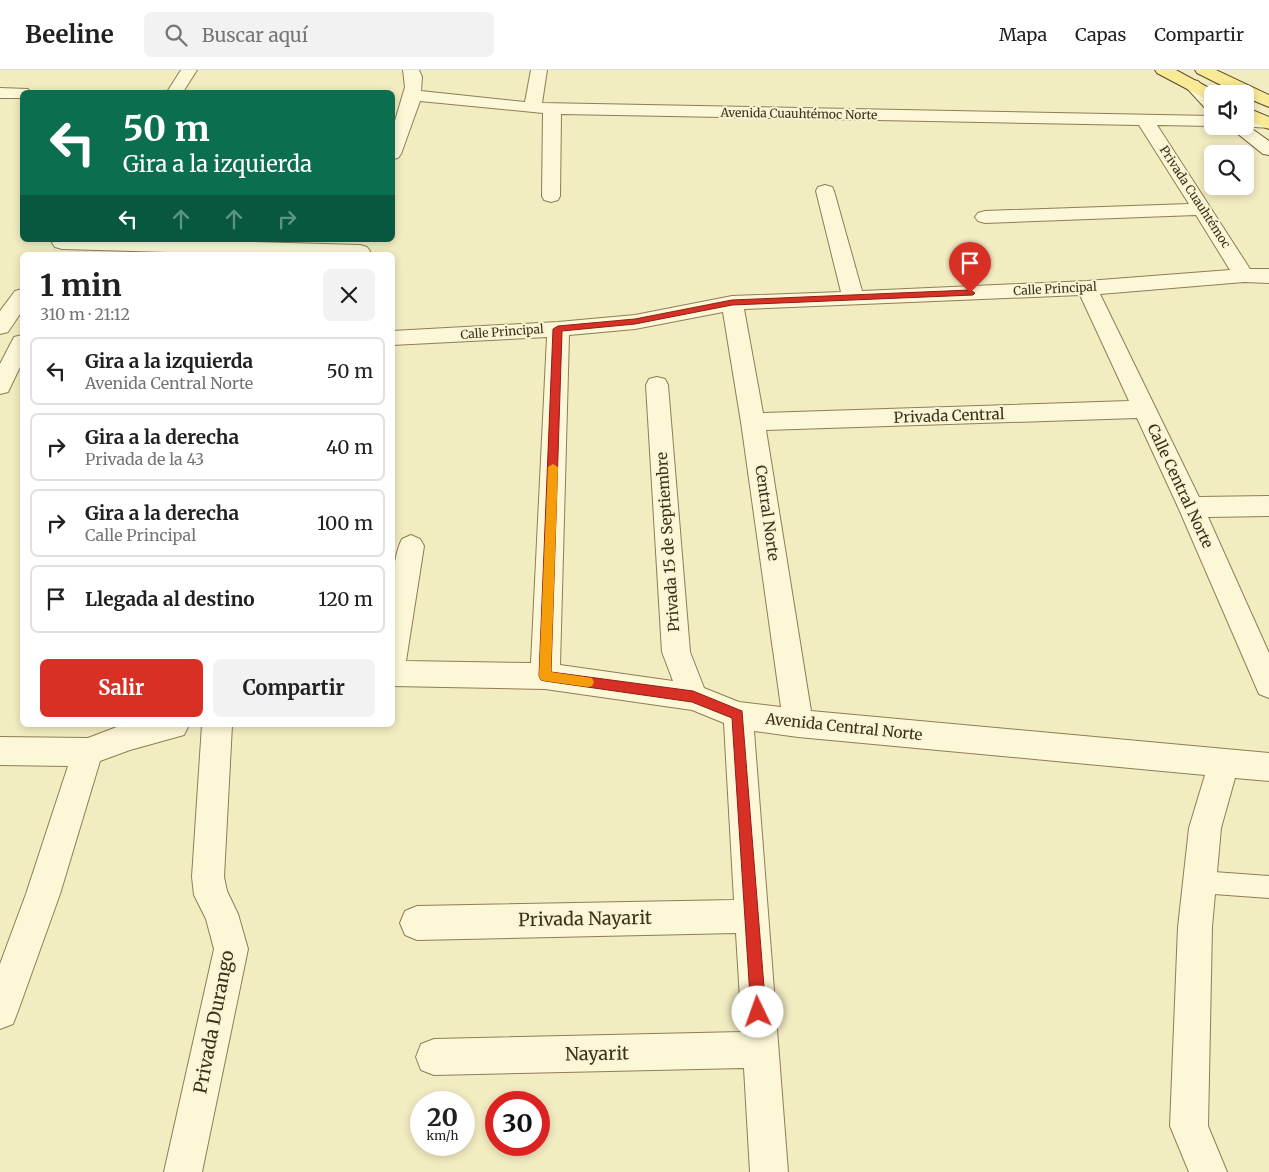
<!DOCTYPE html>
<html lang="es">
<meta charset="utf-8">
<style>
:root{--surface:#fff;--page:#f2f2f2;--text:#202124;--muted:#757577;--line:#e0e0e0;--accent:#d93025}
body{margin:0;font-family:Merriweather,serif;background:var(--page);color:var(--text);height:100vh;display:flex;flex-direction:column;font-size:19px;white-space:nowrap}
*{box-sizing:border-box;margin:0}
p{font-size:16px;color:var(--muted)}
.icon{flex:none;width:28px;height:28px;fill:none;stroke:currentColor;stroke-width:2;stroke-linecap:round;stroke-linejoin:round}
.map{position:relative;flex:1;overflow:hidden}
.side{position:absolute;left:20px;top:182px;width:375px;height:475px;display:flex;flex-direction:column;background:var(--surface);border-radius:8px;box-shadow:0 2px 8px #0003}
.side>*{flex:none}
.top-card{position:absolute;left:20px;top:20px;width:375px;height:152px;border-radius:8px;box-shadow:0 2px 8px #0003;background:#0b6e4f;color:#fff;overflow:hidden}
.controls{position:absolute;left:1204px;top:15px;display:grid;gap:10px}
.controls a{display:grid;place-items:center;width:50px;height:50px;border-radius:8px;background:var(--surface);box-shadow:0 2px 8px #0003;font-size:25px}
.speed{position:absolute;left:410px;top:1021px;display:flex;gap:10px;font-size:25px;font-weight:700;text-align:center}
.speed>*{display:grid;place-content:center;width:65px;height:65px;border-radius:50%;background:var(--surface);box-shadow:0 2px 8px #0003;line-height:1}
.speed small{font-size:12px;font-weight:400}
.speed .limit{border:8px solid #d22;background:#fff;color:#111}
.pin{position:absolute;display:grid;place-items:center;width:42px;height:42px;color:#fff;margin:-51px -21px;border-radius:50% 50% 50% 0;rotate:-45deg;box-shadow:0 0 5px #0007}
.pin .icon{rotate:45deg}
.me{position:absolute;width:55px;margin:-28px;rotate:357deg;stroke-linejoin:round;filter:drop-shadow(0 0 4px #0008)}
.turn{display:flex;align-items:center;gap:18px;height:105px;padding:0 20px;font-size:22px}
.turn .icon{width:65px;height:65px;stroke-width:2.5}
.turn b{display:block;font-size:35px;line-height:42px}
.lanes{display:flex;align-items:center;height:48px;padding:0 20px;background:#0003;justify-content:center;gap:25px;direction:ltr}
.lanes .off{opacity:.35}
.round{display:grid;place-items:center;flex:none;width:52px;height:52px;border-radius:8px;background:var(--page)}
.headline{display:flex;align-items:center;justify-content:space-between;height:85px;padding:0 20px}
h1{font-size:30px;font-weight:700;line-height:38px}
.action{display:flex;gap:10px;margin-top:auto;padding:10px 20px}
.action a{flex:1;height:58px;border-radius:8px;background:var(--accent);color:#fff;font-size:20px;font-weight:700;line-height:58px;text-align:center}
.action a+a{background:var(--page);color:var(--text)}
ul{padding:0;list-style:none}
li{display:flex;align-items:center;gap:15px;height:68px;margin:0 10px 8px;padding:0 10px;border:2px solid var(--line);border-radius:8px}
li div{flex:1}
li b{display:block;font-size:19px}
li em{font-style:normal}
header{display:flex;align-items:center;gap:30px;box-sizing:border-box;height:70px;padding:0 25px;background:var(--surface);border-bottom:1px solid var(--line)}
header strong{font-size:24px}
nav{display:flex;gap:28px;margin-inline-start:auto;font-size:18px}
.search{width:350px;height:45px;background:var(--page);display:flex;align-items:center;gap:12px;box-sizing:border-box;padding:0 18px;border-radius:8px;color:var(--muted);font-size:19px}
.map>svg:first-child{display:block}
</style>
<header>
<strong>Beeline</strong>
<div class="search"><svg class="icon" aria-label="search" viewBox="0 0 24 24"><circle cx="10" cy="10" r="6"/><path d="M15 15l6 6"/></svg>Buscar aquí</div>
<nav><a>Mapa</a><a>Capas</a><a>Compartir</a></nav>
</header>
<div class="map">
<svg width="1269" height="1102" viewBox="0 0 1269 1102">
<rect width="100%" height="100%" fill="#f2ecc1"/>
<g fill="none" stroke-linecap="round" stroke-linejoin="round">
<g stroke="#8e7d57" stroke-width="2">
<polygon id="lane" points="1200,801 1269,806 1269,828 1200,823 1192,820 1189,812 1192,804"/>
</g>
<g stroke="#8e7d57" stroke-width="2">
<g id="street">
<polygon points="181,0 197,0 183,22 167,22"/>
<path d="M403,0H419L422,7L421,21L525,32L531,0H547L542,33L1212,46V56L1157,55L1250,199H1269V213L1244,212L1100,224L1199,427L1269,426V446L1208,447L1269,583V628L1259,624L1178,437L1137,348L766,360L811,641L1269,683V711L1235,708L1221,758L1212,857L1208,1056L1227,1102H1189L1170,1056L1178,857L1189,758L1205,705L798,667L754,661L788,1102H750L744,998L434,1005L421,1000L416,987L421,974L434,969L742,962L736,863L417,870L405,865L400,853L405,841L417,836L734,830L724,653L692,640L545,619L392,616C392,579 386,500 402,469L411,465L420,469L424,476L406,591L531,593L547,267L392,275V261L558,252L635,245L732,226L841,222L816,121L818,117L825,115L832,117L834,121L862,221L1087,211L1230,200L1196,145L985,153L978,151L975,147L978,143L985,141L1189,134L1139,55L561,44L560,126L558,130L551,132L544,130L542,126L543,43L420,31L401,84L398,88L392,89V61L405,17ZM1080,225L1129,331L763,343L744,239ZM723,242L741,352L781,637L739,632L704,618L690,582L668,315L665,309L657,307L649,309L646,315L662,582L673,611L560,595L569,265L635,259Z"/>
<polygon points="0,18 28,19 30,22 22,22 22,28 0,28"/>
<polygon points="1245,47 1269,48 1269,58 1241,56 1245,56"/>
<polygon points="54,170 181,170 360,175 367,177 370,181 367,185 277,185 62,179 55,177 52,173"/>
<polygon points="22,219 22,241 8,262 0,264 0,241 15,221"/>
<polygon points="22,265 22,293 8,322 0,324 0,294 14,267"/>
<polygon points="122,655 189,655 184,665 130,680 100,691 60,824 18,941 13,954 0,959 0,894 26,824 68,696 0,695 0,667 88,668"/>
<polygon points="202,655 232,655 224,807 227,821 238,844 248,879 202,1102 164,1102 214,879 206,849 194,825 192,807"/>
</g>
</g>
<g stroke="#6f5e3a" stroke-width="2">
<g id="secondary">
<polygon points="1192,10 1198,11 1212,26 1212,40 1206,39 1184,15 1186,11"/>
<polygon points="1245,54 1269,71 1269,85 1263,84 1228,56 1245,56"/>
</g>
</g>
<g stroke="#5b4a2b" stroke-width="2">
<g id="primary">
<polygon points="1155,0 1176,0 1220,24 1212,24 1212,30 1206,29 1157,3"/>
<polygon points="1195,0 1216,0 1269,25 1269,37 1245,27 1245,24 1239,24 1197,3"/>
<polygon points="1245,37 1269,47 1269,59 1245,49"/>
</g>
</g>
<use href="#lane" fill="#fcf7d6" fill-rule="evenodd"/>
<use href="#street" fill="#fcf7d6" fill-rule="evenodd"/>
<use href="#secondary" fill="#fcf7d6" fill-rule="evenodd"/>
<use href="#primary" fill="#f9ea96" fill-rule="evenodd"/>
</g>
<polygon fill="#d93025" stroke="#8d1f18" points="970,220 975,223 973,225 732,235 635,254 562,261 551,602 693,621 742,641 766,942 763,947 758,949 753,947 751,942 732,648 692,632 545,611 541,610 539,606 553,259 558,256 635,249 732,230"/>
<polygon fill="#f59e0b" points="553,394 558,397 551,602 592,608 594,612 592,616 588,617 545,611 541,610 539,606 548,397"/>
<g text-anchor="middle" stroke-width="4" stroke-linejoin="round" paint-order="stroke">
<g font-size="12" fill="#3c311c" stroke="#f9f4d2">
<text transform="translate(799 44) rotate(1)" y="4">Avenida Cuauhtémoc Norte</text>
<text transform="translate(1195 127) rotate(57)" y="4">Privada Cuauhtémoc</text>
<text transform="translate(1055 219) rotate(-3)" y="4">Calle Principal</text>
<text transform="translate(502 262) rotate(-4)" y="4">Calle Principal</text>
</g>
<g font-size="15" fill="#3c311c" stroke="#f9f4d2">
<text transform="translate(949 346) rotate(-2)" y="5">Privada Central</text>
<text transform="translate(1180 416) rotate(65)" y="5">Calle Central Norte</text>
<text transform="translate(767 443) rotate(82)" y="5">Central Norte</text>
<text transform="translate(668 472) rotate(-94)" y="5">Privada 15 de Septiembre</text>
<text transform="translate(844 657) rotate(6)" y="5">Avenida Central Norte</text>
</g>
<g font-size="18" fill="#3c311c" stroke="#f9f4d2">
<text transform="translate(585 849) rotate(-1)" y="6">Privada Nayarit</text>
<text transform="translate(214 952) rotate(-79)" y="6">Privada Durango</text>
<text transform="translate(597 984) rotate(-1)" y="6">Nayarit</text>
</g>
</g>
</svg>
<div class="controls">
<a><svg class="icon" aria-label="sound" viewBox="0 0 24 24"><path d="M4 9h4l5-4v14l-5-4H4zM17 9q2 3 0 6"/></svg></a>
<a><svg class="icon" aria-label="search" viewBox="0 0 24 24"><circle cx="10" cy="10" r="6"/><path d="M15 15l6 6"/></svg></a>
</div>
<div class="speed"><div>20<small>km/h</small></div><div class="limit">30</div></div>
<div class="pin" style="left:970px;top:223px;background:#d93025"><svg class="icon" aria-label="arrive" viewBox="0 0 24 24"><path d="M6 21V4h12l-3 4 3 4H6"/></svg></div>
<svg class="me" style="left:758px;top:942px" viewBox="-20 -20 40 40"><circle r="19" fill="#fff"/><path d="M0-13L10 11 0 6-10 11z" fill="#d93025"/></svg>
<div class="top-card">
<div class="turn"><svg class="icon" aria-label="left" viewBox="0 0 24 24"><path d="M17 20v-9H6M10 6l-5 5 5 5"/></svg><div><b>50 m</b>Gira a la izquierda</div></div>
<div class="lanes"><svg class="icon" aria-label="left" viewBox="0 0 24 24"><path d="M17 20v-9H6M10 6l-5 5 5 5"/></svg><svg class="icon off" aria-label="ahead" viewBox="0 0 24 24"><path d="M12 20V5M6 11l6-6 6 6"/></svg><svg class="icon off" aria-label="ahead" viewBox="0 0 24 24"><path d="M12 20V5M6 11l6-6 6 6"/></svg><svg class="icon off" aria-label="right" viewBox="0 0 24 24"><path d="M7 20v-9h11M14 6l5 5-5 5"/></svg></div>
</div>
<section class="side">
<div class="headline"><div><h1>1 min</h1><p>310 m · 21:12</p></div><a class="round"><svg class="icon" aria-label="close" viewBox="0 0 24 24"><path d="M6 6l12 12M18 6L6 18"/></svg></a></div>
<ul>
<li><svg class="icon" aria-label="left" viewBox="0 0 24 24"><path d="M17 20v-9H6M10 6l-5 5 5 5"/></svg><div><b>Gira a la izquierda</b><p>Avenida Central Norte</p></div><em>50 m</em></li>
<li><svg class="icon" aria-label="right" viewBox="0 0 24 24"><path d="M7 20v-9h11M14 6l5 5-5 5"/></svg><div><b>Gira a la derecha</b><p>Privada de la 43</p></div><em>40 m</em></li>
<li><svg class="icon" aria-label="right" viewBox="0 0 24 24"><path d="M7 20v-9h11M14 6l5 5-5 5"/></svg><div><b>Gira a la derecha</b><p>Calle Principal</p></div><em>100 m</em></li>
<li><svg class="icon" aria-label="arrive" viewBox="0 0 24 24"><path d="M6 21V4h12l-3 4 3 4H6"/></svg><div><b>Llegada al destino</b></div><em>120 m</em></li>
</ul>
<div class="action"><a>Salir</a><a>Compartir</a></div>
</section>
</div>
